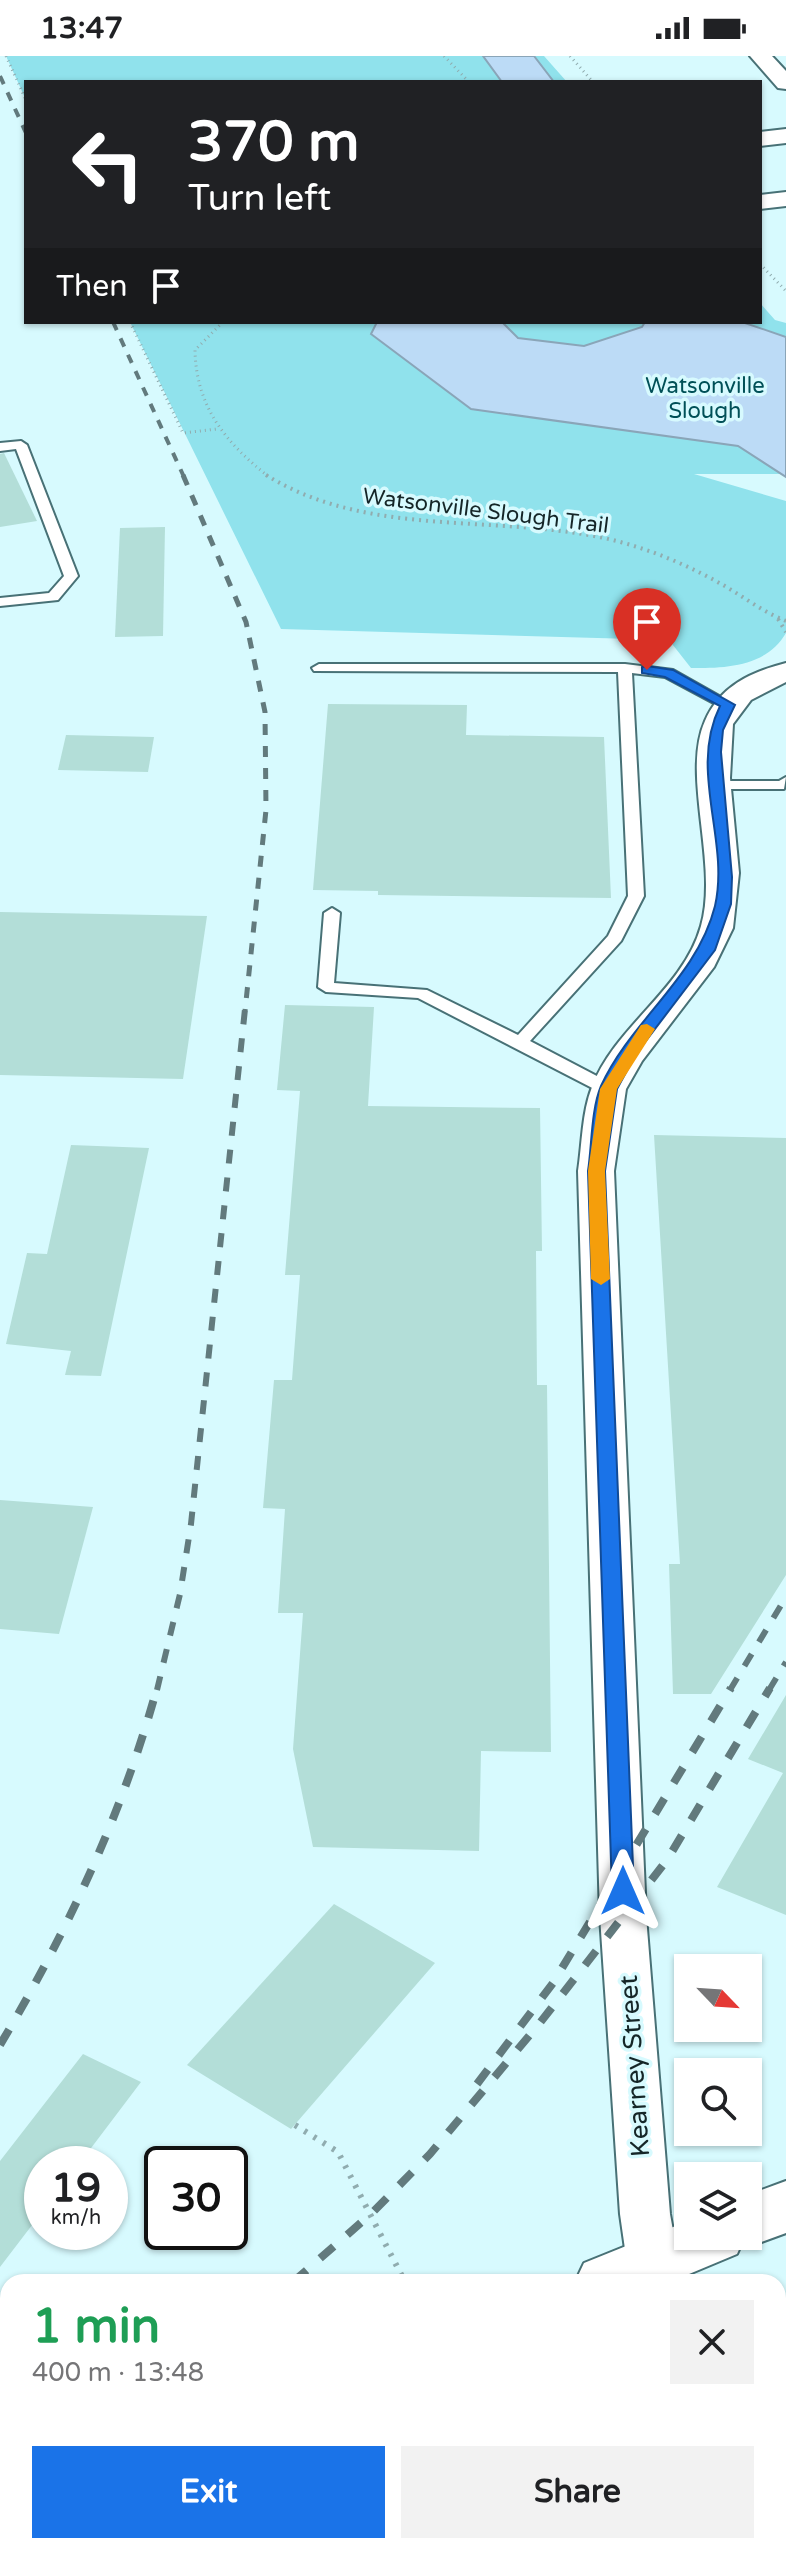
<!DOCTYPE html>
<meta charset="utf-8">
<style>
:root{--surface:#fff;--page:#f2f2f2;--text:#202124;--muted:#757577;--accent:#1a73e8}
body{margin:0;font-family:"Varela Round",sans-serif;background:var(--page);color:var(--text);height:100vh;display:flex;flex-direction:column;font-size:30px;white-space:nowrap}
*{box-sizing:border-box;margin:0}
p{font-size:26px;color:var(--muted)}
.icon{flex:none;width:44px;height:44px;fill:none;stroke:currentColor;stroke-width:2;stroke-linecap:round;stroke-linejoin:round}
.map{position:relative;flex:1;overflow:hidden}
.drawer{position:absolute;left:0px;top:2218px;width:786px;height:280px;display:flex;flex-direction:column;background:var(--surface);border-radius:24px 24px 0 0;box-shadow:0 2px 6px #0004}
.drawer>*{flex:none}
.guide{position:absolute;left:24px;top:24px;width:738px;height:244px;border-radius:0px;box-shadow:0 2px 6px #0004;background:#202124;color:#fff;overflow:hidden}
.needle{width:52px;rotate:115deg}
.fabs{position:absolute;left:674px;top:1898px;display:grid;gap:16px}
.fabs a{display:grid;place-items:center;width:88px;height:88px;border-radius:0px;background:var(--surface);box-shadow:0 2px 6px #0004;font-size:40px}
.speed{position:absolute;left:24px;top:2090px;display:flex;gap:16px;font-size:40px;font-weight:700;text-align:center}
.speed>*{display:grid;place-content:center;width:104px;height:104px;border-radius:50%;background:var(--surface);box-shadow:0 2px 6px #0004;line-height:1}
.speed small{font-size:20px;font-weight:400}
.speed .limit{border:4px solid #111;border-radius:12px;background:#fff;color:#111}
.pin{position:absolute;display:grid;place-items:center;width:68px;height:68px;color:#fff;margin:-82px -34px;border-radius:50% 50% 50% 0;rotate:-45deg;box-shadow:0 0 8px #0007}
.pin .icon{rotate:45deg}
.me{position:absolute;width:88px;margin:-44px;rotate:0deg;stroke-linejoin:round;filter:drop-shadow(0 0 6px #0008)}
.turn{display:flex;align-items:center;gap:28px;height:168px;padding:0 32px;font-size:36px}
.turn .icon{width:104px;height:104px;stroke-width:2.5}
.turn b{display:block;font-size:56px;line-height:68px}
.then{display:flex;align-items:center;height:76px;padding:0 32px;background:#0003;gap:16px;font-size:30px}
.round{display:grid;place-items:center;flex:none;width:84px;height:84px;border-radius:0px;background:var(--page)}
.headline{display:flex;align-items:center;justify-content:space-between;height:136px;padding:0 32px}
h1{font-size:48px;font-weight:700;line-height:60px;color:#1e9e55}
.button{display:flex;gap:16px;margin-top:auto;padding:16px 32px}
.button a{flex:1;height:92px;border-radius:0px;background:var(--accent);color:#fff;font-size:32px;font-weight:700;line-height:92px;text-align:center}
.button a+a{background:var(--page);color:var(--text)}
.status{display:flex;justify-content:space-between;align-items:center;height:56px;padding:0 40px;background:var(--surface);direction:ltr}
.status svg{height:22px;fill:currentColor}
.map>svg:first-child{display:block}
</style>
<div class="status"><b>13:47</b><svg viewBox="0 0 49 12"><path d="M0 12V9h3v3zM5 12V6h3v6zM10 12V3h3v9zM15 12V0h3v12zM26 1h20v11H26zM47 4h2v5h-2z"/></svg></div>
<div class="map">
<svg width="786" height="2498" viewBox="0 0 786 2498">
<rect width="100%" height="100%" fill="#d7fafe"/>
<g fill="#90e2ec">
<polygon points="6,0 544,0 567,26 26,26 26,44"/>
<path d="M760,247L775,264L786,267V418H694L786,445V577C766,611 726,612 691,612L669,584L281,573L130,266H760Z"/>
</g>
<g fill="#bcdbf6" stroke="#8aa5b8" stroke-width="2">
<polygon points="483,0 534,0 554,26 502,26"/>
<polygon points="377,266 502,266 518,282 584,290 642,271 645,266 742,266 786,281 786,421 738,390 471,353 371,278"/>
</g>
<g fill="#b3ded8">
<polygon points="4,397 37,465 0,471 0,398"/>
<polygon points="165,471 163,580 115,581 120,472"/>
<polygon points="328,648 467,649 466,679 604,681 611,842 378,839 378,835 313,834"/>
<polygon points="66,679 154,681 148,716 58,714"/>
<polygon points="0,856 207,860 183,1023 0,1019"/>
<polygon points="285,949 374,951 368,1050 540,1052 542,1195 536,1195 537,1329 547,1329 551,1696 481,1695 479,1795 313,1791 293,1693 303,1557 278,1557 285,1453 263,1452 274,1324 292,1324 300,1219 285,1219 300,1035 277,1034"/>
<polygon points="654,1079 786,1082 786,1519 711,1638 673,1638 669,1508 680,1508"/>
<polygon points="71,1089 149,1092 101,1320 65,1319 71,1295 6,1288 27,1197 47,1198"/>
<polygon points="0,1444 93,1451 59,1578 0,1573"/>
<polygon points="786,1639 786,1859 717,1831 783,1717 748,1703"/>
<polygon points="334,1848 435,1907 291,2073 187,2009"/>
<polygon points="83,1998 141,2026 79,2108 42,2108 42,2156 0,2211 0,2105"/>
</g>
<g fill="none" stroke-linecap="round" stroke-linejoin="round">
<g stroke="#487176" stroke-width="4">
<g id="lane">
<polygon points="21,385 27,389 78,520 58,544 0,550 0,542 49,537 64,520 16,393 0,395 0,387"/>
<polygon points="319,608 625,608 673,614 735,649 728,653 723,652 665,621 632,617 644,840 621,885 530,985 614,1029 616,1033 614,1037 602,1037 418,942 326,936 318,931 324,857 332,852 340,857 334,927 427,934 518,979 608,880 628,840 618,616 314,615 312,612"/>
<polygon points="786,721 784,733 716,733 709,729 716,725 779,725"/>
</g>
</g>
<g stroke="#487176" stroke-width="4">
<g id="street">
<polygon points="750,0 772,0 786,15 786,33 778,32"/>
<polygon points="786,73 786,87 760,90 760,76"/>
<polygon points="786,136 786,150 760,153 760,139"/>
<path d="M786,607V626L751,644L733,668L730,722L739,817L733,872L714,911L642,1005L626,1033L614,1115L646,1860L670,2158L678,2202L690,2226H637L627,2207L620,2158L600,1860L578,1115C582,1089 582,1056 592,1031C615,970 683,934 701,870C719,808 681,719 705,665C720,630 751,616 786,607Z"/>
<polygon points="778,2388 786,2391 786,2451 778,2448"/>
</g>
</g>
<g stroke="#487176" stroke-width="4">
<g id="secondary">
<polygon points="786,2125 786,2177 748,2191 741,2189 737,2198 670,2226 575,2226 584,2207 688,2165 688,2180 748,2180 748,2139"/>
<polygon points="8,2447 8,2490 34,2490 30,2498 0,2498 0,2450"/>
</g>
</g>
<g stroke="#90acaf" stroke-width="3" stroke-dasharray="1 4" stroke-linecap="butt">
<polyline points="6,0 26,44"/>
<polyline points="444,0 469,26"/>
<polyline points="570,0 593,26"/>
<polyline points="760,208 786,235"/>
<polyline points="130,266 183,377 217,373"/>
<path d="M223,266L195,294C196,351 226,387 269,421"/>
</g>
<g stroke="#90acaf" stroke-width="4" stroke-dasharray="2 5" stroke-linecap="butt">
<path d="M266,419C368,482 491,458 604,482C645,491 686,508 723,529C744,541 763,556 786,565"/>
<polyline points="778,563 786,576"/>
</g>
<polyline stroke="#90acaf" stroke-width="6" stroke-dasharray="3 8" stroke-linecap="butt" points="295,2069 338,2096 405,2226"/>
<use href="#lane" fill="#fff" fill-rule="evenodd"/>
<use href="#street" fill="#fff" fill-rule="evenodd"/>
<use href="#secondary" fill="#fff" fill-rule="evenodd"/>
<g stroke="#627a7d" stroke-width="4" stroke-dasharray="9 9" stroke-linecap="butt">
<polyline points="0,20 26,77"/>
<polyline points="113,266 184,421"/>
</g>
<polyline stroke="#627a7d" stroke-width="5" stroke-dasharray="11 11" stroke-linecap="butt" points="183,419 246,566 265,656 266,754 245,955"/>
<g stroke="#627a7d" stroke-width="6" stroke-dasharray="14 14" stroke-linecap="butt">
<polyline points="157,1634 180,1538 191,1468 245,953"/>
<polyline points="730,1634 786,1541"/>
<polyline points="769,1634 786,1606"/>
</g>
<g stroke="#627a7d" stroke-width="8" stroke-dasharray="18 18" stroke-linecap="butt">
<path d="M0,1989C67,1876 122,1759 157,1632"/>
<polyline points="477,2028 553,1927 731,1632"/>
<polyline points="293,2226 371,2158 430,2098 539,1968 667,1804 770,1632"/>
<polyline points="0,2376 8,2373"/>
</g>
</g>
<path fill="#1a73e8" stroke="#114b97" stroke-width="2" d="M647,610L673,614L735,649L723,674L721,696L732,821L731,848L715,894L636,998L617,1033L605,1115L634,1835L631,1841H615L612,1835L588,1115C592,1089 591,1054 601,1030C631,964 697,922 715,850C730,784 688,715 720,650L665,621L642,617V611Z"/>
<polygon fill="#f59e0b" points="647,968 655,973 617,1033 605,1115 610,1223 601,1229 591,1223 588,1115 600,1033 641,969"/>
<g text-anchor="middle" stroke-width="7" stroke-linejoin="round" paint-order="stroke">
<g font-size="22" fill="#005057" stroke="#d7fafe">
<text x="705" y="337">Watsonville<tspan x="705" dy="25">Slough</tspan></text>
</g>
<g font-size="22" fill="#152628" stroke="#d7fafe">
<text transform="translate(486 454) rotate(7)" y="8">Watsonville Slough Trail</text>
</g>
<g font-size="26" fill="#152628" stroke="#d7fafe">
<text transform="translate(634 2010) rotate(-94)" y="9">Kearney Street</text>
</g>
</g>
</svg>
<div class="fabs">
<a><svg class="needle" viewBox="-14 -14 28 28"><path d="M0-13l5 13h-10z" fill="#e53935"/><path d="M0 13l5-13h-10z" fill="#757577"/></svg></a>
<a><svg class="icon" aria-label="search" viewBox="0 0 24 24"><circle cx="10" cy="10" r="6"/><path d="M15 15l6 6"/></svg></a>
<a><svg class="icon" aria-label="layers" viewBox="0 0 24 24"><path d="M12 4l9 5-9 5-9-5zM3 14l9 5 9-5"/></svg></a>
</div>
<div class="speed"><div>19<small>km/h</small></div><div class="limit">30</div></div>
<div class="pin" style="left:647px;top:614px;background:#d93025"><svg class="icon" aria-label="arrive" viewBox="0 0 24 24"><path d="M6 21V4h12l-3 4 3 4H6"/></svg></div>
<svg class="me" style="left:623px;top:1835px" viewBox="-20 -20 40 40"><path d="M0-17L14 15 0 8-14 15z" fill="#1a73e8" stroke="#fff" stroke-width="4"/></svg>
<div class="guide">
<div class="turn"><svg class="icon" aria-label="left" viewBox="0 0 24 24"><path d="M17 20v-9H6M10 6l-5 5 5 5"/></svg><div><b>370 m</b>Turn left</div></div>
<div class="then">Then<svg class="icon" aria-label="arrive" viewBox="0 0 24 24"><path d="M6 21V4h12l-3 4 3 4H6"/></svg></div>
</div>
<section class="drawer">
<div class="headline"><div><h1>1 min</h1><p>400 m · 13:48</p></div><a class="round"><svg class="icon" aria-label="close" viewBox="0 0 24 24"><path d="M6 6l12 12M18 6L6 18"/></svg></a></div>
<div class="button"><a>Exit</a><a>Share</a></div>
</section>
</div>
